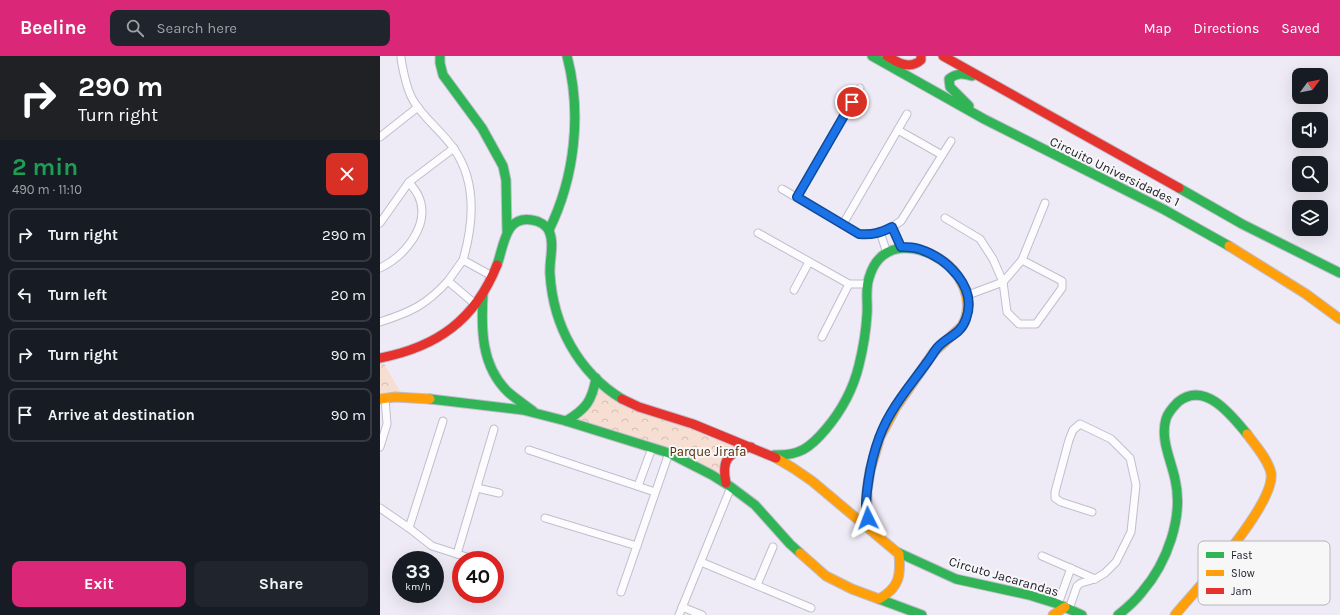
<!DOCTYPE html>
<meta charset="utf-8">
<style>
:root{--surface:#171b24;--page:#20242c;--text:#f1f3f6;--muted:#9ea1a6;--line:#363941;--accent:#db2777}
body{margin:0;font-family:Karla,sans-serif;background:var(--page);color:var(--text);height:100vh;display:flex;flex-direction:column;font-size:15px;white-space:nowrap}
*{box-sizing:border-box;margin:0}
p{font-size:13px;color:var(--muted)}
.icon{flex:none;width:22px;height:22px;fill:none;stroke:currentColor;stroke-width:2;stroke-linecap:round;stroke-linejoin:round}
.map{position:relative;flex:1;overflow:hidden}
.drawer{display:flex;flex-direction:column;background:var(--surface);width:380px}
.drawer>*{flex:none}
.top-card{background:#202124;color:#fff;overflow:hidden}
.needle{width:26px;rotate:58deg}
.controls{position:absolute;left:912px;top:12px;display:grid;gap:8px}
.controls a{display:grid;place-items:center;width:36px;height:36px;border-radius:8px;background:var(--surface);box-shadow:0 4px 16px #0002;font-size:20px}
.speed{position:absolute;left:12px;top:495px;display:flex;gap:8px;font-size:20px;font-weight:700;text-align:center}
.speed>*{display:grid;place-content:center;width:52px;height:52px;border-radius:50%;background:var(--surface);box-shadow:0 4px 16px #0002;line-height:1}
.speed small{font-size:10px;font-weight:400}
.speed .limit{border:6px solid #d22;background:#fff;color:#111}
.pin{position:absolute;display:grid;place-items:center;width:34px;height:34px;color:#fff;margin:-17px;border:2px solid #fff;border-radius:50%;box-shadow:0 1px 4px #0007}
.me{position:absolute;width:44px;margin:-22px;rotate:357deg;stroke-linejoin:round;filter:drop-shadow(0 0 3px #0008)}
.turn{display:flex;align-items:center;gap:14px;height:84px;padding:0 12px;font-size:18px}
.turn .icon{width:52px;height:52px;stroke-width:2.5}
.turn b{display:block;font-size:28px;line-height:34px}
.round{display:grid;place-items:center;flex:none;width:42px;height:42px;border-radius:8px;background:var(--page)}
.headline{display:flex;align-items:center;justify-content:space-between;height:68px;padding:0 12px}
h1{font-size:24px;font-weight:700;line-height:30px;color:#1e9e55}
.cta{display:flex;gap:8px;margin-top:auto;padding:8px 12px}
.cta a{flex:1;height:46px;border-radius:8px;background:var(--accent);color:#fff;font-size:16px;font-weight:700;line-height:46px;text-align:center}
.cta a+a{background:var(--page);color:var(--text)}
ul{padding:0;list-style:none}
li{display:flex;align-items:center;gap:12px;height:54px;margin:0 8px 6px;padding:0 4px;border:2px solid var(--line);border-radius:8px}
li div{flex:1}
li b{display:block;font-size:15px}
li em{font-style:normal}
header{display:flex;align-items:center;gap:24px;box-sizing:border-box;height:56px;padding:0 20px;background:var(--accent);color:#fff}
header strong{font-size:19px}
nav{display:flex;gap:22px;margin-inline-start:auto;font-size:14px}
.search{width:280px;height:36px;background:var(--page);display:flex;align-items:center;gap:10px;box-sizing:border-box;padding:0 14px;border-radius:8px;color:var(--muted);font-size:15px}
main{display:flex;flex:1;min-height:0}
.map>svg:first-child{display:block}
</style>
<header>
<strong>Beeline</strong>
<div class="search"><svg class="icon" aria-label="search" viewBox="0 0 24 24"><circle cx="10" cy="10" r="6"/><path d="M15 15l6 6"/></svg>Search here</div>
<nav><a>Map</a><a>Directions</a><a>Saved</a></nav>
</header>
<main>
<section class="drawer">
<div class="top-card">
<div class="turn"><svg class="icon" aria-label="right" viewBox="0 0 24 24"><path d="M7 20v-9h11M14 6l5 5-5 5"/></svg><div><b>290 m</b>Turn right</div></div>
</div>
<div class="headline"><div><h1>2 min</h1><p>490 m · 11:10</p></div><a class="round" style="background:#d93025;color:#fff"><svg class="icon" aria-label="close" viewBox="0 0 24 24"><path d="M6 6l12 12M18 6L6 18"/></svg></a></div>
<ul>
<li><svg class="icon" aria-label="right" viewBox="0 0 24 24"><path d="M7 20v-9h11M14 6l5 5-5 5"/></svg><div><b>Turn right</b></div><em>290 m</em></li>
<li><svg class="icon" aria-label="left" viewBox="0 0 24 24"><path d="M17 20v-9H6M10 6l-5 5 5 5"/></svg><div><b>Turn left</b></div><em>20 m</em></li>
<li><svg class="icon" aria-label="right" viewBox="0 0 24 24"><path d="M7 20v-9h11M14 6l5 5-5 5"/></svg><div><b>Turn right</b></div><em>90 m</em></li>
<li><svg class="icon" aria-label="arrive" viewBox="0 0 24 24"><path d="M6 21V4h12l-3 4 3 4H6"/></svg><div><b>Arrive at destination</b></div><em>90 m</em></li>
</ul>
<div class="cta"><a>Exit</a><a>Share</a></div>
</section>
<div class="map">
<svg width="960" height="559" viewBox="0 0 960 559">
<defs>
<pattern id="park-crowns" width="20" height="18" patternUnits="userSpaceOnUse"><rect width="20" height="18" fill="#f7ded3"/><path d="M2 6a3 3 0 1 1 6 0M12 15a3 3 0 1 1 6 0" fill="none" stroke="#d3beb5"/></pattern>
</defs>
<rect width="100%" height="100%" fill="#eeebf6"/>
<g fill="url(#park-crowns)">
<polygon points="0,302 1,302 23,341 0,343"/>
<polygon points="216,322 233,337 371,391 349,403 346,427 276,392 186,365 206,350"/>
</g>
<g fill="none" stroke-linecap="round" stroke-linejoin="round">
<g stroke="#c1becc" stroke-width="9">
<g id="street">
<path d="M21,0C21,6 23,12 24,18C26,26 28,36 33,44C43,62 62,75 74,93C97,126 94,166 83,204L112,220"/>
<polyline points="518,74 562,99"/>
<polyline points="0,81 38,51"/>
<path d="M402,133L479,178C496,180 508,174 521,165L571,85"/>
<polyline points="417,141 480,32"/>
<polyline points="565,162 600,183 613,203 623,226 627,256 639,268 656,268 682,232 682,225 642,204"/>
<polyline points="0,167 29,126 74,92"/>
<polyline points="463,168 527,58"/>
<polyline points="512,171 521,191"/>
<polyline points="500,176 507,197"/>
<polyline points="378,177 469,228 487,228"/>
<path d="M0,212C25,200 52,168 38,139C36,135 32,130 29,126"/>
<polyline points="68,225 83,204"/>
<polyline points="414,234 429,206"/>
<polyline points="588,239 623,226 642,204 665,147"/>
<path d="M0,266C31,256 46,249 68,225L95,248"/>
<polyline points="442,281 469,228"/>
<polyline points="0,391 7,368 5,342"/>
<polyline points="149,394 275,436"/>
<polyline points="258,430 272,392"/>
<polyline points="97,432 119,437"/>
<polyline points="0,452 29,472 52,490 96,504"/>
<polyline points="165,462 257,490"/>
<polyline points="29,472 63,365"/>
<polyline points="77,498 114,373"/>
<polyline points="662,500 715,523"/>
<polyline points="321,506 431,552"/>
<polyline points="377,529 393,491"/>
<polyline points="241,536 289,397"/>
<polyline points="678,548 691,512"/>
<polyline points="302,551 322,559"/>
<polyline points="689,553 697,530 701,527 715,523 725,517 736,506 751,476 756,429 750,402 731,383 700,368 693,374 689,384 675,436 675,442 681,446 712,456"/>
<polyline points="299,559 351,431"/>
</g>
</g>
<g stroke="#c1becc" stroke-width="11">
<g id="fast">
<polyline points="60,0 60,7 63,19 102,72 123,110 126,124 127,175"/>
<polyline points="492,0 604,63 783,153 849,190"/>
<path d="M589,50L570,31L569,23C576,17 583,17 592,20"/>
<polyline points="799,132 862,168 960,217"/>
<path d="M169,174C195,121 202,57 187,0"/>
<path d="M117,209C124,190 125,159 152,164C159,165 166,169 169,175C175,188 169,204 170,218C173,269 198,316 242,343"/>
<path d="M103,238C101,273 101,310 128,336C136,343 145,349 153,355"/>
<polyline points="50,343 143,354 186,365 289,397 332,419 351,431 375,449 410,488 420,497"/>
<path d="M186,365C206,353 212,345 216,322"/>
<path d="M394,399C419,400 430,392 446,373C462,354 473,334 479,309C483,293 486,275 487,258C488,246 485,234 489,222C499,187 531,186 558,202"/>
<polyline points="517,496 576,523 649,539 678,548 702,559"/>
<polyline points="499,543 542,559"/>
<path d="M738,559C747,552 755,545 762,536C787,507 804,461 795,423C791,404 780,383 786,363C788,356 793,351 798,346C825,324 852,360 867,378"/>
</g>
</g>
<g stroke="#c1becc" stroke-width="11">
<g id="slow">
<polyline points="849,190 926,238 960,263"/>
<polyline points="0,343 15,341 50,343"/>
<path d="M396,402L413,412L432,425L519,498C521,520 519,532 499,543L472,533L446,520L420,497"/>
<path d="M493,474L487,460V435L490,415L500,381L516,351L554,296L582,270C596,245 581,215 558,202"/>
<polyline points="673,559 685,551"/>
<path d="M795,559C816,534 896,448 891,417C888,403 875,389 867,378"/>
</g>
</g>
<g stroke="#c1becc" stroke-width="11">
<g id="jam">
<path d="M507,0C518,7 530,14 541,4V0"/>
<polyline points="563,0 799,132"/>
<path d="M0,302C57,291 95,264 117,209"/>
<polyline points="242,343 259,351 313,368 396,402"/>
<path d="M346,427C341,403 348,397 371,391"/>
</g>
</g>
<use href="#street" stroke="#fcfcfe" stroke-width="7"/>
<use href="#fast" stroke="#30b455" stroke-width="9"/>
<use href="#slow" stroke="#ff9f0a" stroke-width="9"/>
<use href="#jam" stroke="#e5322d" stroke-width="9"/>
</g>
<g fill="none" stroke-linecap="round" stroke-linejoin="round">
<g stroke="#114b97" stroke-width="10">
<path id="route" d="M472,46L417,141L479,178C493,179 500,177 512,171L521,191C527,191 533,191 539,193C567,202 598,231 586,263C580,280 567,280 557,292C554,296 551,301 548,305C536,322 522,338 511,357C497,380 490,409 487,435C486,444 485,453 488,462"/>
</g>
<use href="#route" stroke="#1a73e8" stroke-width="7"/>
</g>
<g text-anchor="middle" stroke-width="4" stroke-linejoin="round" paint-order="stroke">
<g font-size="13" fill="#1e1a2b" stroke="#f7f7f7">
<text transform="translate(735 115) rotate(26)" y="5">Circuito Universidades 1</text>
<text transform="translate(624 520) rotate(16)" y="5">Circuto Jacarandas</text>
</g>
<g font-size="13" fill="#562901" stroke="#f7f7f7">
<text x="328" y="400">Parque Jirafa</text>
</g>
</g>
<rect x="818" y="485" width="132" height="64" rx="6" fill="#f7f7f7" stroke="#b6b5ba" stroke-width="1"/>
<rect x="826" y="496" width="18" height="6" fill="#30b455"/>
<rect x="826" y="514" width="18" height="6" fill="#ff9f0a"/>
<rect x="826" y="532" width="18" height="6" fill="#e5322d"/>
<g font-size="11" fill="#1e1a2b">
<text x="851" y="503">Fast</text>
<text x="851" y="521">Slow</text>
<text x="851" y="539">Jam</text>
</g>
</svg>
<div class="controls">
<a><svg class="needle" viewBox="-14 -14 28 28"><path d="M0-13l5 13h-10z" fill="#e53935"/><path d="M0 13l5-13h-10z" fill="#9ea1a6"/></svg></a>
<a><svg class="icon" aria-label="sound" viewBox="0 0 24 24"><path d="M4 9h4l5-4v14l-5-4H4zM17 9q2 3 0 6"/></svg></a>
<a><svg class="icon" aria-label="search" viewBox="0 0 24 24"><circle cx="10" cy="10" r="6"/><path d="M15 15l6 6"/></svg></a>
<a><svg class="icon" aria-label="layers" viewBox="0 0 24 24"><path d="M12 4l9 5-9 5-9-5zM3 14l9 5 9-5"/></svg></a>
</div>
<div class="speed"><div>33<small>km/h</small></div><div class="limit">40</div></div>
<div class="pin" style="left:472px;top:46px;background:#d93025"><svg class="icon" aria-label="arrive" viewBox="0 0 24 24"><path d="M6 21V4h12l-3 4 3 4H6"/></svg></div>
<svg class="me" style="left:488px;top:462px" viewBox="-20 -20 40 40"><path d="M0-17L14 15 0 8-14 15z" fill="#1a73e8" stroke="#fff" stroke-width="4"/></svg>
</div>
</main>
